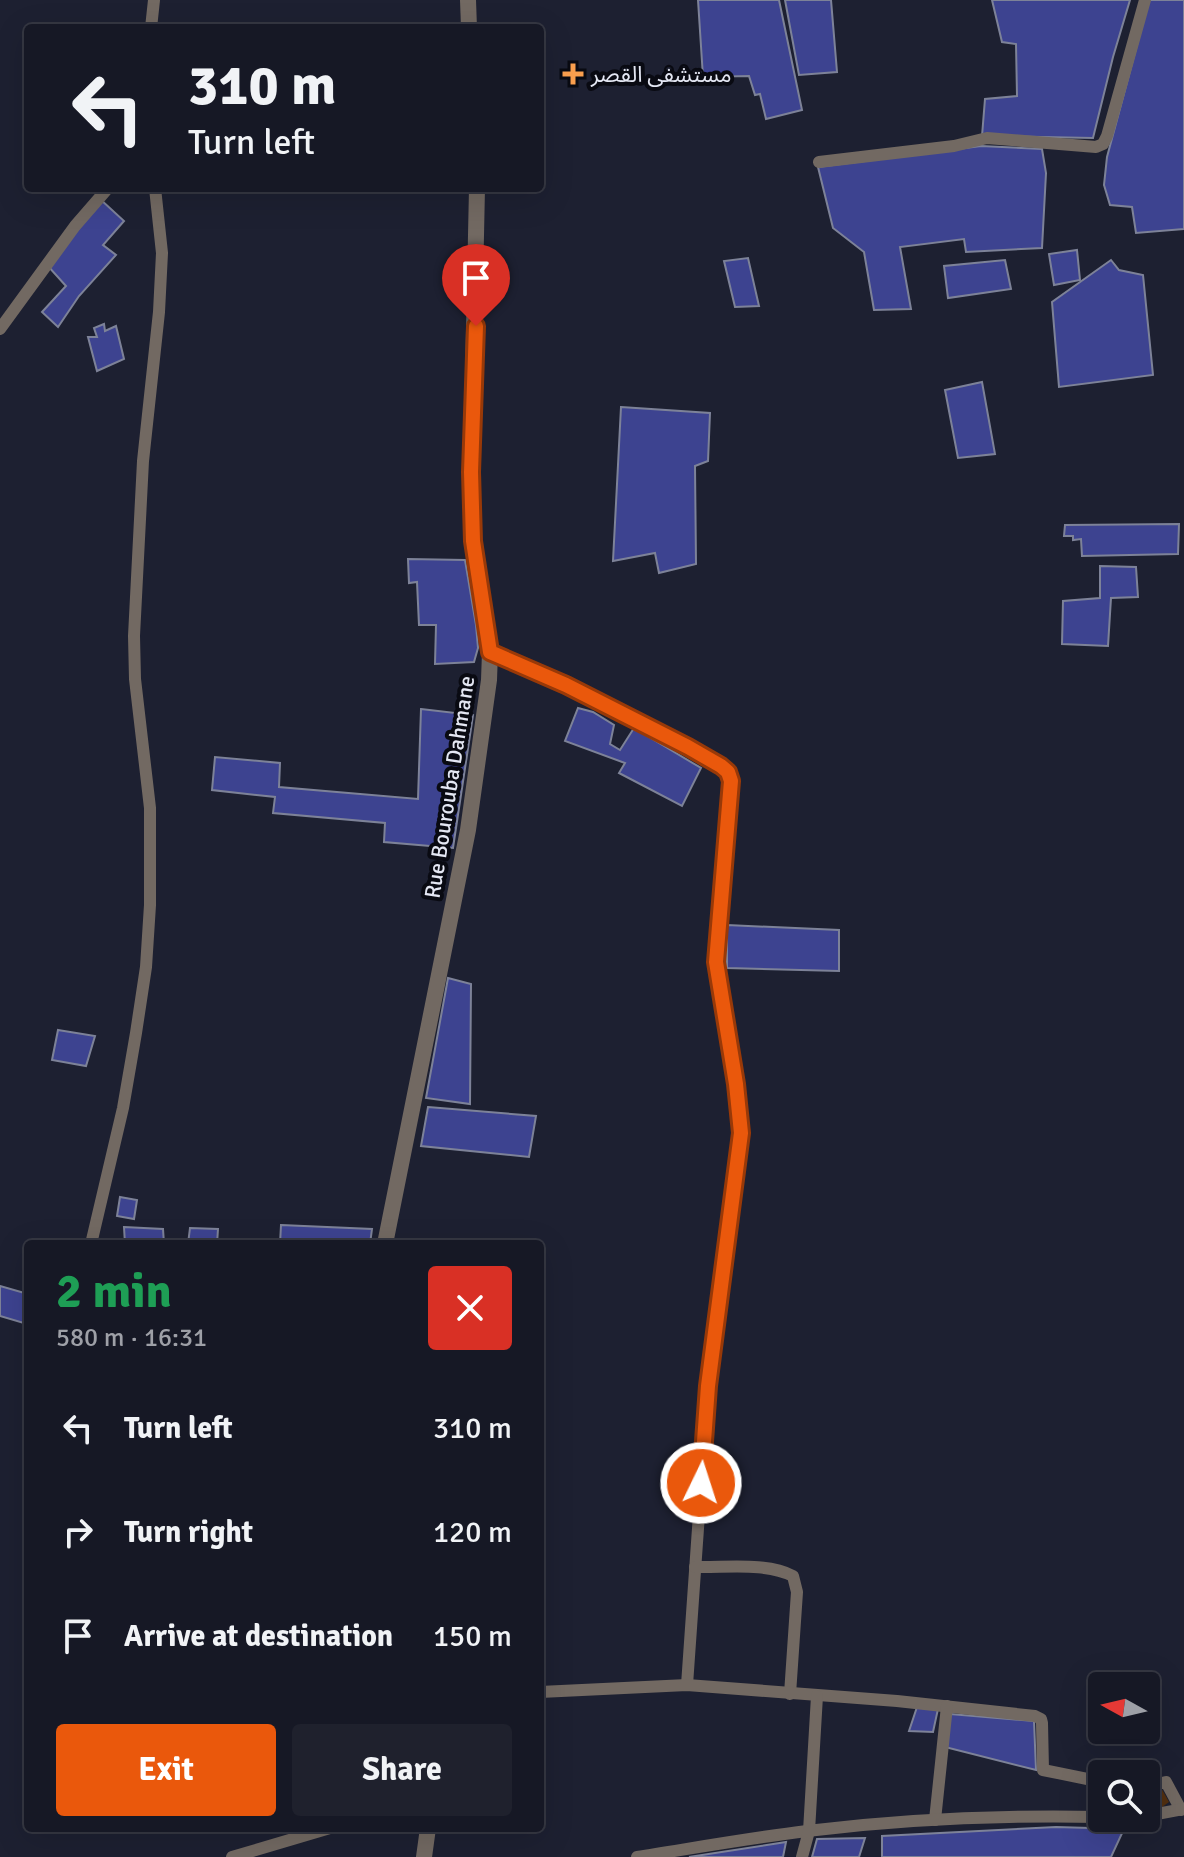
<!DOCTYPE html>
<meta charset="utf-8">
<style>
:root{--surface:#161825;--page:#1f212d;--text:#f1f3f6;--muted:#9ea0a7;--line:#353742;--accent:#ea580c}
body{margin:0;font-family:Signika,"Noto Sans Arabic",sans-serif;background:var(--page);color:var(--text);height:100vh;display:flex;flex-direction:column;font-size:30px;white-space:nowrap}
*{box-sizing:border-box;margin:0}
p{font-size:26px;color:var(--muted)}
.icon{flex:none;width:44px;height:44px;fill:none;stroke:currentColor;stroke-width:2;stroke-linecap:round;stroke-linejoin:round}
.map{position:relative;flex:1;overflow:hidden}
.panel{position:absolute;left:24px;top:1240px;width:520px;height:592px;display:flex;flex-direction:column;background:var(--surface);border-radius:8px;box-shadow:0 8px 32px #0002,0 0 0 2px var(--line)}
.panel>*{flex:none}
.guide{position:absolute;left:24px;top:24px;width:520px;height:168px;border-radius:8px;box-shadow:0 8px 32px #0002,0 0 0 2px var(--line);background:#161825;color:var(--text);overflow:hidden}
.needle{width:52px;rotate:278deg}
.controls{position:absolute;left:1088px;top:1672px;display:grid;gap:16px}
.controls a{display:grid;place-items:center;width:72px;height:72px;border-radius:8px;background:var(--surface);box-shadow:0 8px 32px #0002,0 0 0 2px var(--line);font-size:40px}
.pin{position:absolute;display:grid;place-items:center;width:68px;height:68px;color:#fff;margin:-82px -34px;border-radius:50% 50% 50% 0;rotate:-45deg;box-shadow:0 0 8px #0007}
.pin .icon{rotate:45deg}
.me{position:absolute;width:88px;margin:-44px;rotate:4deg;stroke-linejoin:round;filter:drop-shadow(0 0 6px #0008)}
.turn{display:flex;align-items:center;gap:28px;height:168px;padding:0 32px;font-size:36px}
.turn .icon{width:104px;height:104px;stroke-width:2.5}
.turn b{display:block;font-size:56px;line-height:68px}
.round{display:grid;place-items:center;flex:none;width:84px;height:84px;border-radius:8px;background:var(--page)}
.headline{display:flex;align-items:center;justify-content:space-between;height:136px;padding:0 32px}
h1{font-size:48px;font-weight:700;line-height:60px;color:#1e9e55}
.button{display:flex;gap:16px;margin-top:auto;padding:16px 32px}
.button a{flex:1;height:92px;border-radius:8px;background:var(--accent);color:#fff;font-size:32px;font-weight:700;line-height:92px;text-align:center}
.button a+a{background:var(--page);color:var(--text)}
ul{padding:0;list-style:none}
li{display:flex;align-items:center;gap:24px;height:104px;padding:0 32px}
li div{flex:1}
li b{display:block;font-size:30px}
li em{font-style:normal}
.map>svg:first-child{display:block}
</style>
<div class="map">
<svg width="1184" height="1857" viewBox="0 0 1184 1857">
<rect width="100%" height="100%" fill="#1d2031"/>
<polygon fill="#522f0f" points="1160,1786 1169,1802 1158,1810 1146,1810 1146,1791"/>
<g fill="#3d4390" stroke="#7d8298" stroke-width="2">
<polygon points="698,0 779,0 802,110 766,119 760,94 755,95 749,76 703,77"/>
<polygon points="785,0 831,0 837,72 799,75"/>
<polygon points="992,0 1130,0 1113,57 1093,138 982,136 985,99 1017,96 1016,44 1002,42"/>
<polygon points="1149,0 1184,0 1184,229 1136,233 1132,207 1110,205 1104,185 1107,157"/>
<polygon points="981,146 1042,149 1046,173 1042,248 966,252 964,239 900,247 911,309 874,310 864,252 833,228 818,167"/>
<polygon points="100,199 124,221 103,245 116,255 79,296 58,327 42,312 66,286 47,265"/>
<polygon points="1077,250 1080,280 1054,285 1049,254"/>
<polygon points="748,258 759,306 735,307 724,261"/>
<polygon points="1005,260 1011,289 948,298 944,266"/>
<polygon points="1111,260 1119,270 1143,275 1153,375 1059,387 1052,302"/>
<polygon points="104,324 105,331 116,326 124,359 97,371 88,337 97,337 94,328"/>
<polygon points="982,382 995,454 958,458 945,390"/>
<polygon points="621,407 710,413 708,461 695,466 696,564 659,573 655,553 613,561"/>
<polygon points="1179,524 1178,554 1082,556 1081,539 1073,540 1073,536 1064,536 1065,525"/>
<polygon points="408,559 465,560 476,625 478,648 474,662 435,664 436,625 419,625 417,582 409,583"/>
<polygon points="1100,566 1136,567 1138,597 1111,598 1108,646 1062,644 1063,601 1100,598"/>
<polygon points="578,708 593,712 614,725 610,744 620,750 634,728 701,768 682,806 619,773 625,763 565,741"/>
<polygon points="421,709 473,715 453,848 384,842 385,823 273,813 275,797 212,790 215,757 280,763 279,787 418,799"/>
<polygon points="727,925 839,930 839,971 727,968"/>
<polygon points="448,978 471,984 470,1104 426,1098"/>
<polygon points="58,1030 95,1036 86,1066 52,1060"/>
<polygon points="428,1107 536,1116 529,1157 421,1146"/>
<polygon points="120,1197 137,1200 134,1219 117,1216"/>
<polygon points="281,1225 372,1229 370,1244 280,1244"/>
<polygon points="124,1227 163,1229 164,1244 125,1244"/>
<polygon points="190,1228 218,1229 217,1244 188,1244"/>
<polygon points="0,1286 28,1294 27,1324 0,1316"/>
<polygon points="917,1707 938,1709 933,1732 909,1731"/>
<polygon points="950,1714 1034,1721 1036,1770 945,1747"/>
<polygon points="1056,1827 1124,1829 1111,1857 882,1857 882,1836"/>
<polygon points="865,1838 859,1857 812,1857 817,1839"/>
<polygon points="786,1842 783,1857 689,1857"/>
</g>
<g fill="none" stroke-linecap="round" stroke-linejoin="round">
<g stroke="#726962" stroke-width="12">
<polyline points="151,28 154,0"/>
<polyline points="819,162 954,146 987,138 1096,147 1103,144 1107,136 1145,0"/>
<polyline points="0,329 75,226 108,188"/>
<polyline points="490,652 566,685 688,747 721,766 731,781 716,962 736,1084 741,1133 708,1386 687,1685"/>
<polyline points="91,1244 123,1108 136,1033 146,967 150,905 150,808 135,679 134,636 143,461 159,312 162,253 155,188"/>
<path d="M695,1567C725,1568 766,1562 793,1576L797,1592L790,1694"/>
<polyline points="540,1692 687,1685 897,1701 1035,1716 1041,1719 1042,1723 1043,1770 1102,1782"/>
<polyline points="1146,1787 1166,1782 1181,1810"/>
<polyline points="1146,1816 1184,1809"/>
<polyline points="935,1820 947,1706"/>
<polyline points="232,1857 330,1828"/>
<path d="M637,1857C694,1848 750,1838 807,1831C904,1819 1004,1815 1102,1817"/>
<polyline points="802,1857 809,1831 817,1696"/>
</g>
<g stroke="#726962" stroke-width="16">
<polyline points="468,0 469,28"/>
<polyline points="385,1244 468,830 489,680 490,652 473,541 471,472 477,188"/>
<polyline points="424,1857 428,1828"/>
</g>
</g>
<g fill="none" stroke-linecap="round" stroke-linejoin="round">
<g stroke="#983908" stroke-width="20">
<polyline id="route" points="476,326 471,472 473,541 490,652 566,685 688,747 721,766 728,772 731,781 716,962 736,1084 741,1133 708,1386 701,1483"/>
</g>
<use href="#route" stroke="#ea580c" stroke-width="14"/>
</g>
<path fill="#fa9f4e" stroke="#090a12" stroke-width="3" d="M569 62h8v8h8v8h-8v8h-8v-8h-8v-8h8z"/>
<g text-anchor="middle" stroke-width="8" stroke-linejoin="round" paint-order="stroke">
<g font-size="22" fill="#e4e7f3" stroke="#090a12" text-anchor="start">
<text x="591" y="82">مستشفى القصر</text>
</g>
<g font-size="22" fill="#e4e7f3" stroke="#090a12">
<text transform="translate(449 787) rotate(-81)" y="8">Rue Bourouba Dahmane</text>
</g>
</g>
</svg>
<div class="controls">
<a><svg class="needle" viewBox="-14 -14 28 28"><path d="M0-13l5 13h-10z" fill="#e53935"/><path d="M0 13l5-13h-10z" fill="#9ea0a7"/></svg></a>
<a><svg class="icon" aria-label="search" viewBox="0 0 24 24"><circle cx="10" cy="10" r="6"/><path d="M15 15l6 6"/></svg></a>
</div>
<div class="pin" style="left:476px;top:326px;background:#d93025"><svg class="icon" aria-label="arrive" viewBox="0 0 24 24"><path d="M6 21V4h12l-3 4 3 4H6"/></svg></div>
<svg class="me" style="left:701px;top:1483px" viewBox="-20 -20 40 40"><circle r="17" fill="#ea580c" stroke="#fff" stroke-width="3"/><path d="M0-11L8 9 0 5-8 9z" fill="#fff"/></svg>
<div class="guide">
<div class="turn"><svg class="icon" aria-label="left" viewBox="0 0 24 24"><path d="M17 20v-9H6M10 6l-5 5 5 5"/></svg><div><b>310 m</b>Turn left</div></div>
</div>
<section class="panel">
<div class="headline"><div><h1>2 min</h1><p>580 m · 16:31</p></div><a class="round" style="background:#d93025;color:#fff"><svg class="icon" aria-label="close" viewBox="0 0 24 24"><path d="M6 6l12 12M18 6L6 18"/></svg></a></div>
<ul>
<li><svg class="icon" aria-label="left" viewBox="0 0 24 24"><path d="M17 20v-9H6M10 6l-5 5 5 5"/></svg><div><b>Turn left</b></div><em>310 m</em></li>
<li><svg class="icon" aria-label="right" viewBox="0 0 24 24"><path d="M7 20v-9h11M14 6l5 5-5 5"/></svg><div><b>Turn right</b></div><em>120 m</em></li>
<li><svg class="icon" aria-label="arrive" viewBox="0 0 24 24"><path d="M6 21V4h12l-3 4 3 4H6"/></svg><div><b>Arrive at destination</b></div><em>150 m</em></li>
</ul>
<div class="button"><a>Exit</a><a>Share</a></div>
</section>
</div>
